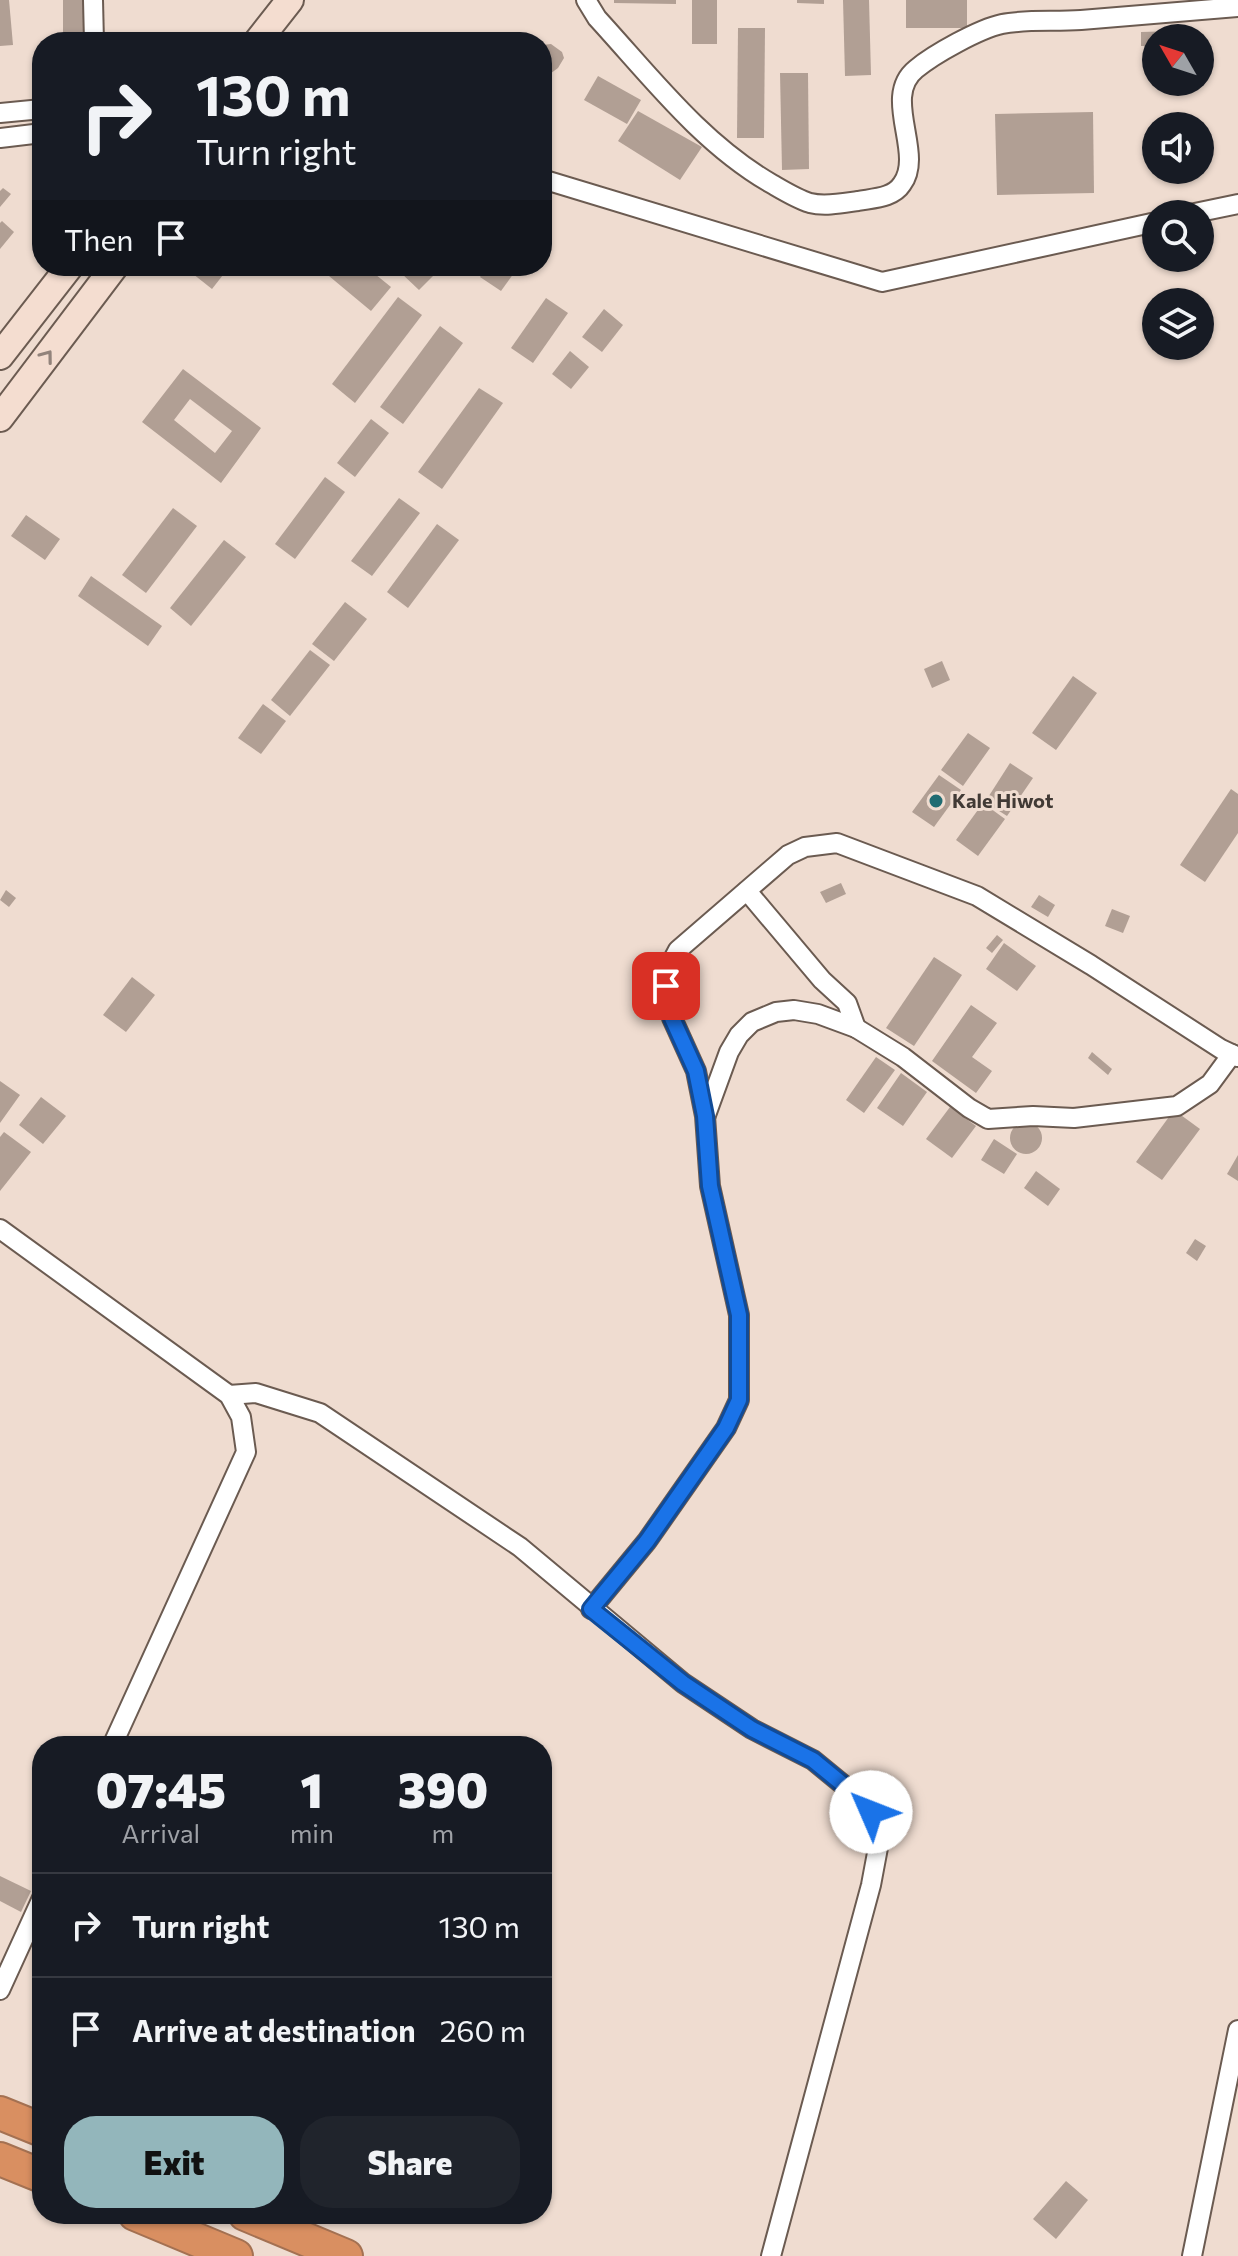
<!DOCTYPE html>
<style>
:root{--surface:#171b24;--page:#20242c;--text:#f1f3f6;--muted:#9ea1a6;--line:#363941;--accent:#93b6bb}
body{margin:0;font-family:Commissioner,sans-serif;background:var(--page);color:var(--text);height:100vh;display:flex;flex-direction:column;font-size:30px;white-space:nowrap}
*{box-sizing:border-box;margin:0}
p{font-size:26px;color:var(--muted)}
.icon{flex:none;width:44px;height:44px;fill:none;stroke:currentColor;stroke-width:2;stroke-linecap:round;stroke-linejoin:round}
.map{position:relative;flex:1;overflow:hidden}
.panel{position:absolute;left:32px;top:1736px;width:520px;height:488px;display:flex;flex-direction:column;background:var(--surface);border-radius:32px;box-shadow:0 2px 6px #0004}
.panel>*{flex:none}
.banner{position:absolute;left:32px;top:32px;width:520px;height:244px;border-radius:32px;box-shadow:0 2px 6px #0004;background:#171b24;color:var(--text);overflow:hidden}
.needle{width:52px;rotate:309deg}
.controls{position:absolute;left:1142px;top:24px;display:grid;gap:16px}
.controls a{display:grid;place-items:center;width:72px;height:72px;border-radius:50%;background:var(--surface);box-shadow:0 2px 6px #0004;font-size:40px}
.pin{position:absolute;display:grid;place-items:center;width:68px;height:68px;color:#fff;margin:-34px;border-radius:16px;box-shadow:0 4px 12px #0006}
.me{position:absolute;width:88px;margin:-44px;rotate:314deg;stroke-linejoin:round;filter:drop-shadow(0 0 6px #0008)}
.turn{display:flex;align-items:center;gap:28px;height:168px;padding:0 32px;font-size:36px}
.turn .icon{width:104px;height:104px;stroke-width:2.5}
.turn b{display:block;font-size:56px;line-height:68px}
.then{display:flex;align-items:center;height:76px;padding:0 32px;background:#0003;gap:16px;font-size:30px}
.eta{display:flex;justify-content:space-evenly;align-items:center;height:136px;text-align:center}
.eta b{font-size:48px;font-weight:800;line-height:56px}
.action{display:flex;gap:16px;margin-top:auto;padding:16px 32px}
.action a{flex:1;height:92px;border-radius:32px;background:var(--accent);color:#111;font-size:32px;font-weight:800;line-height:92px;text-align:center}
.action a+a{background:var(--page);color:var(--text)}
ul{padding:0;list-style:none}
li{display:flex;align-items:center;gap:24px;height:104px;padding:0 32px;border-top:2px solid var(--line)}
li div{flex:1}
li b{display:block;font-size:30px}
li em{font-style:normal}
.map>svg:first-child{display:block}
</style>
<div class="map">
<svg width="1238" height="2256" viewBox="0 0 1238 2256">
<rect width="100%" height="100%" fill="#efdcd0"/>
<g fill="#b19f94" fill-rule="evenodd">
<polygon points="0,0 9,0 13,45 0,46"/>
<polygon points="63,0 84,0 83,42 63,42"/>
<polygon points="614,0 676,0 676,4 614,3"/>
<rect x="692" y="0" width="25" height="44"/>
<polygon points="797,0 824,0 824,4 797,3"/>
<polygon points="843,0 869,0 871,75 845,76"/>
<rect x="906" y="0" width="61" height="28"/>
<polygon points="738,28 765,28 764,138 737,138"/>
<polygon points="1175,31 1175,38 1156,38 1156,46 1141,46 1141,32"/>
<polygon points="156,33 159,42 147,42 145,35"/>
<polygon points="551,44 562,52 564,58 558,68 543,79 547,82 542,90 542,45"/>
<polygon points="780,73 808,73 809,169 782,170"/>
<polygon points="598,76 641,100 627,124 584,100"/>
<polygon points="638,111 702,147 680,180 618,141"/>
<polygon points="1093,112 1094,193 997,195 995,114"/>
<polygon points="3,188 11,194 0,207 0,191"/>
<polygon points="2,221 14,232 0,249 0,223"/>
<polygon points="191,266 230,266 212,289 188,270"/>
<polygon points="317,266 365,266 391,287 371,311"/>
<polygon points="405,266 426,266 435,274 419,290 400,272"/>
<polygon points="487,266 519,266 501,291 480,277"/>
<polygon points="398,297 422,315 355,403 332,384"/>
<polygon points="546,298 568,313 533,363 511,348"/>
<polygon points="604,309 623,325 602,352 582,337"/>
<polygon points="440,326 463,343 403,424 380,407"/>
<polygon points="570,351 589,367 571,389 552,374"/>
<path d="M183,369L261,428L221,483L142,422ZM190,399L232,431L215,453L174,420Z"/>
<polygon points="479,388 503,403 442,489 418,472"/>
<polygon points="371,419 389,433 355,477 337,463"/>
<polygon points="325,477 345,492 295,559 275,544"/>
<polygon points="399,498 420,513 372,576 351,561"/>
<polygon points="173,508 197,526 146,593 122,575"/>
<polygon points="26,515 60,539 45,560 11,536"/>
<polygon points="437,524 459,540 408,608 387,592"/>
<polygon points="224,540 246,557 191,626 170,608"/>
<polygon points="91,576 162,626 148,646 78,596"/>
<polygon points="345,602 367,619 334,661 312,644"/>
<polygon points="310,650 330,665 290,716 271,700"/>
<polygon points="942,661 950,680 932,688 924,669"/>
<polygon points="1073,676 1097,693 1056,750 1032,733"/>
<polygon points="263,704 286,721 261,754 238,738"/>
<polygon points="968,733 990,748 963,786 941,770"/>
<polygon points="1010,763 1033,778 1007,816 985,802"/>
<polygon points="939,775 961,790 934,827 912,812"/>
<polygon points="1231,789 1238,794 1238,833 1205,882 1180,865"/>
<polygon points="983,803 1005,819 978,856 956,840"/>
<polygon points="841,883 846,894 826,903 820,892"/>
<polygon points="6,890 16,898 9,907 0,900"/>
<polygon points="1039,895 1055,905 1048,917 1031,907"/>
<polygon points="1112,909 1130,916 1123,933 1105,926"/>
<polygon points="997,935 1003,940 992,953 986,948"/>
<polygon points="1004,943 1036,966 1017,991 986,969"/>
<polygon points="934,957 962,975 914,1046 886,1028"/>
<polygon points="132,977 155,995 126,1032 103,1015"/>
<polygon points="971,1005 997,1023 972,1057 992,1071 976,1093 932,1061"/>
<polygon points="1092,1052 1112,1069 1108,1075 1088,1058"/>
<polygon points="876,1057 895,1070 864,1113 846,1100"/>
<polygon points="901,1073 927,1092 903,1126 877,1108"/>
<polygon points="0,1081 20,1095 0,1123"/>
<polygon points="41,1097 66,1116 43,1144 19,1125"/>
<polygon points="950,1107 976,1126 952,1158 926,1139"/>
<polygon points="1174,1110 1200,1129 1162,1180 1136,1162"/>
<circle cx="1026" cy="1138" r="16"/>
<polygon points="4,1132 31,1152 0,1191 0,1137"/>
<polygon points="994,1139 1017,1154 1004,1174 981,1160"/>
<polygon points="1238,1155 1238,1181 1227,1174"/>
<polygon points="1036,1171 1060,1189 1048,1206 1024,1188"/>
<polygon points="1195,1239 1206,1246 1197,1261 1186,1253"/>
<polygon points="0,1876 31,1891 21,1912 0,1901"/>
<polygon points="1066,2181 1088,2200 1056,2239 1033,2219"/>
</g>
<g fill="none" stroke-linecap="round" stroke-linejoin="round">
<g stroke="#6b5b51" stroke-width="22">
<g id="street">
<polyline points="93,0 94,42"/>
<path d="M586,0L597,18C651,77 702,144 772,184C784,191 797,199 810,203C825,207 844,203 858,201C874,198 893,198 902,184C925,153 881,97 916,69C934,54 979,29 1002,24C1027,19 1055,22 1081,20C1133,16 1185,11 1238,7"/>
<polyline points="0,113 42,109"/>
<polyline points="0,138 42,133"/>
<polyline points="542,179 882,282 1156,222"/>
<polyline points="1190,214 1238,204"/>
<polyline points="747,891 822,980 847,1003 856,1028"/>
<polyline points="706,1115 729,1052 739,1035 752,1022 776,1012 794,1010 818,1014 856,1028 903,1057 969,1108 988,1119 1033,1116 1074,1118 1177,1106 1210,1084 1232,1054"/>
<polyline points="0,1229 229,1395 241,1417 246,1452 112,1746"/>
<polyline points="229,1395 256,1393 320,1413 520,1547 683,1683 752,1729 813,1760 852,1792 871,1812 880,1837 871,1885 771,2256"/>
<polyline points="591,1609 647,1541 726,1428 739,1400 739,1315 710,1186 705,1116 696,1071 672,1018 666,986 669,967 678,950 788,855 805,847 837,843 977,896 1091,965 1221,1049 1238,1057"/>
<polyline points="0,1990 42,1898"/>
<polyline points="1192,2256 1238,2030"/>
</g>
</g>
<g stroke="#6b5b51" stroke-width="30">
<g id="secondary">
<polyline points="257,42 290,0"/>
<polyline points="0,356 70,266"/>
<polyline points="0,418 115,266"/>
</g>
</g>
<g stroke="#a47152" stroke-width="36">
<g id="highway">
<polyline points="0,2113 42,2130"/>
<polyline points="0,2159 42,2176"/>
<polyline points="135,2214 236,2256"/>
<polyline points="245,2214 346,2256"/>
</g>
</g>
<use href="#street" stroke="#fff" stroke-width="18"/>
<use href="#secondary" stroke="#f4ddd0" stroke-width="26"/>
<use href="#highway" stroke="#d98f61" stroke-width="32"/>
</g>
<defs><path id="oneway-chevron" d="M-2-3.5L2.5 0L-2 3.5" fill="none" stroke-width="1.6" stroke-linecap="round" stroke-linejoin="round" transform="scale(2)"/></defs>
<use stroke="#92837b" href="#oneway-chevron" transform="translate(47 356) rotate(-53)"/>
<g fill="none" stroke-linecap="round" stroke-linejoin="round">
<g stroke="#114b97" stroke-width="20">
<polyline id="route" points="666,986 672,1018 696,1071 705,1116 710,1186 739,1315 739,1400 726,1428 647,1541 591,1609 683,1683 752,1729 813,1760 852,1792 871,1812"/>
</g>
<use href="#route" stroke="#1a73e8" stroke-width="14"/>
</g>
<circle fill="#206c72" stroke="#efdcd0" stroke-width="3" cx="936" cy="801" r="8"/>
<g text-anchor="middle" stroke-width="6" stroke-linejoin="round" paint-order="stroke">
<g font-size="20" font-weight="bold" fill="#413a35" stroke="#efdcd0" text-anchor="start">
<text x="952" y="808">Kale Hiwot</text>
</g>
</g>
</svg>
<div class="controls">
<a><svg class="needle" viewBox="-14 -14 28 28"><path d="M0-13l5 13h-10z" fill="#e53935"/><path d="M0 13l5-13h-10z" fill="#9ea1a6"/></svg></a>
<a><svg class="icon" aria-label="sound" viewBox="0 0 24 24"><path d="M4 9h4l5-4v14l-5-4H4zM17 9q2 3 0 6"/></svg></a>
<a><svg class="icon" aria-label="search" viewBox="0 0 24 24"><circle cx="10" cy="10" r="6"/><path d="M15 15l6 6"/></svg></a>
<a><svg class="icon" aria-label="layers" viewBox="0 0 24 24"><path d="M12 4l9 5-9 5-9-5zM3 14l9 5 9-5"/></svg></a>
</div>
<div class="pin" style="left:666px;top:986px;background:#d93025"><svg class="icon" aria-label="arrive" viewBox="0 0 24 24"><path d="M6 21V4h12l-3 4 3 4H6"/></svg></div>
<svg class="me" style="left:871px;top:1812px" viewBox="-20 -20 40 40"><circle r="19" fill="#fff"/><path d="M0-13L10 11 0 6-10 11z" fill="#1a73e8"/></svg>
<div class="banner">
<div class="turn"><svg class="icon" aria-label="right" viewBox="0 0 24 24"><path d="M7 20v-9h11M14 6l5 5-5 5"/></svg><div><b>130 m</b>Turn right</div></div>
<div class="then">Then<svg class="icon" aria-label="arrive" viewBox="0 0 24 24"><path d="M6 21V4h12l-3 4 3 4H6"/></svg></div>
</div>
<section class="panel">
<div class="eta">
<div><b>07:45</b><p>Arrival</p></div>
<div><b>1</b><p>min</p></div>
<div><b>390</b><p>m</p></div>
</div>
<ul>
<li><svg class="icon" aria-label="right" viewBox="0 0 24 24"><path d="M7 20v-9h11M14 6l5 5-5 5"/></svg><div><b>Turn right</b></div><em>130 m</em></li>
<li><svg class="icon" aria-label="arrive" viewBox="0 0 24 24"><path d="M6 21V4h12l-3 4 3 4H6"/></svg><div><b>Arrive at destination</b></div><em>260 m</em></li>
</ul>
<div class="action"><a>Exit</a><a>Share</a></div>
</section>
</div>
